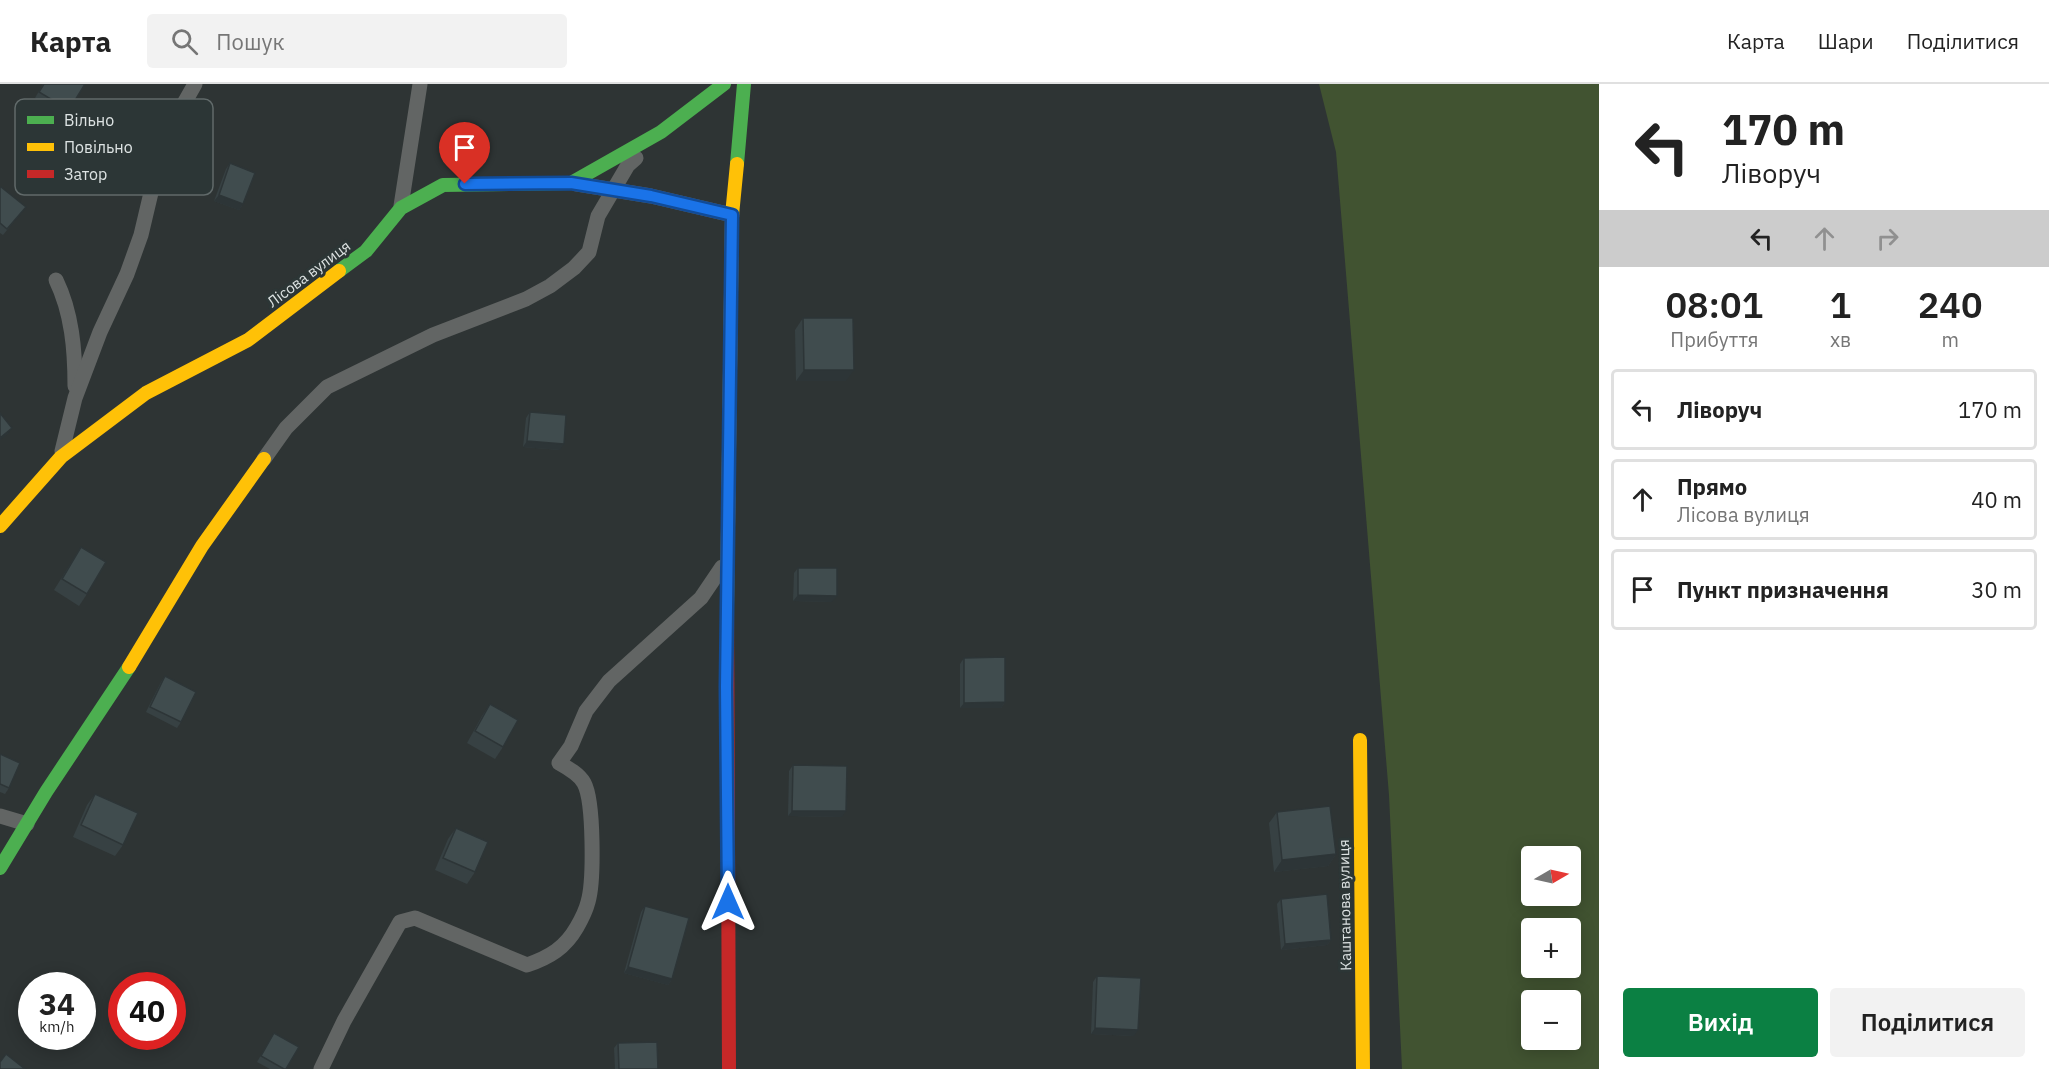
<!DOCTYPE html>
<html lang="uk">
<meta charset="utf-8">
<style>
:root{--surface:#fff;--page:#f2f2f2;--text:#222;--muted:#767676;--line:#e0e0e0;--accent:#0b8043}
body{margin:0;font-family:"IBM Plex Sans",sans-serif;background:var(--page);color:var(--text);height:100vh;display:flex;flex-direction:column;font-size:22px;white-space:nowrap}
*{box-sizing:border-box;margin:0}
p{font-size:20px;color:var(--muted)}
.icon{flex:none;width:33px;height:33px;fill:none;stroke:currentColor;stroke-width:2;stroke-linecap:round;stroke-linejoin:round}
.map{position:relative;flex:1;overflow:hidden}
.sheet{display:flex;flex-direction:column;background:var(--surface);width:450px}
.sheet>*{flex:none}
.banner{background:#fff;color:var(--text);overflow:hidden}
.needle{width:39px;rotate:81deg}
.fabs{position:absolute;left:1521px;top:762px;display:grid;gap:12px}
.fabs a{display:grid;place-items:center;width:60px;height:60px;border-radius:6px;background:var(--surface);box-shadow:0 3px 15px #0003;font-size:30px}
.speed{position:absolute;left:18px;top:888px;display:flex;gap:12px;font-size:30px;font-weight:700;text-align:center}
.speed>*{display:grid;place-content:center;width:78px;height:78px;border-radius:50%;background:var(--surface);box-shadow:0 3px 15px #0003;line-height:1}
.speed small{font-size:15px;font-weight:400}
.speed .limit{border:9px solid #d22;background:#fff;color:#111}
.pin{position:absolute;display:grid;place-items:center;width:51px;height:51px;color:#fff;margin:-62px -26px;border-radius:50% 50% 50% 0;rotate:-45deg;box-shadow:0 0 6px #0007}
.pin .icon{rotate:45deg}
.me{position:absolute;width:66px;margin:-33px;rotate:0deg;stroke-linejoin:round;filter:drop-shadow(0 0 4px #0008)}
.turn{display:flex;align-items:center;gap:21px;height:126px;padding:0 24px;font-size:27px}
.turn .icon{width:78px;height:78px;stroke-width:2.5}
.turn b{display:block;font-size:42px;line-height:51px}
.lanes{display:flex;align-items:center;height:57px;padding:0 24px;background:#0003;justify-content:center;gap:30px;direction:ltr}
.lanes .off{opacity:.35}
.eta{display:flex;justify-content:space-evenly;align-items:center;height:102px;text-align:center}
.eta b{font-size:36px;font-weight:600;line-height:42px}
.cta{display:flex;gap:12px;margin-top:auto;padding:12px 24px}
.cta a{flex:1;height:69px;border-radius:6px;background:var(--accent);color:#fff;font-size:24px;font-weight:600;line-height:69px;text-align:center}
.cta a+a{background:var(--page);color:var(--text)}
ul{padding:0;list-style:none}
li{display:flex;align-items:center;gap:18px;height:81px;margin:0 12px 9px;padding:0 12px;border:3px solid var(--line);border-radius:6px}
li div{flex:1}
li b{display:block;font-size:22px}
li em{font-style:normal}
header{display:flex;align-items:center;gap:36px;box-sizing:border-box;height:84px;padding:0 30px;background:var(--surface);border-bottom:2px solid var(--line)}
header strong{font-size:28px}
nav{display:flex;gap:33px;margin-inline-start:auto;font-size:21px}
.search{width:420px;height:54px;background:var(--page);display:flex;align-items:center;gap:15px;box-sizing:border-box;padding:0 21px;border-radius:6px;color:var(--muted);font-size:22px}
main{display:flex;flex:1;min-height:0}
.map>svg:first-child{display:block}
</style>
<header>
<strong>Карта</strong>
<div class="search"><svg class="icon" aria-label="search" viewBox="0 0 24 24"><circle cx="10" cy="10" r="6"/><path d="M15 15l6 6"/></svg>Пошук</div>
<nav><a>Карта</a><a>Шари</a><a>Поділитися</a></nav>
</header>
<main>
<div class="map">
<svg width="1599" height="985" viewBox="0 0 1599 985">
<rect width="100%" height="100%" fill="#2e3434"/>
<path fill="#415331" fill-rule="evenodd" d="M1319,0H1599V985H1402L1389,711L1336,68ZM1532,772H1570V812H1532ZM1532,844H1570V884H1532ZM1532,916H1570V956H1532Z"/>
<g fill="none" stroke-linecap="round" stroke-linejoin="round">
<g stroke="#626564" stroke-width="15">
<polyline points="577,100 651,112 732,131"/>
<polyline points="401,122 420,0"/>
<path d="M56,196C72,229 75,266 75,302"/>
<polyline points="62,367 75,314 100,248 127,190 141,151 159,75 178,30 195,0"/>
<polyline points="264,375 286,344 327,303 433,251 526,215 550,202 574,184 589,168 598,132 628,81 636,74"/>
<polyline points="0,732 27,740"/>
<path d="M321,985L344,937L400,838L415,834L527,881C550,873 565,864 577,843C581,836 586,826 588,818C594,798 594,717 584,699C579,690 568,684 559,679L571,662L586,627L609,597L701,514L722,483"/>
</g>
<g stroke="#4caf50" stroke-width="14">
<polyline points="737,80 744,0"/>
<polyline points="339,187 366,167 401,124 443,101 571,99 661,48 724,0"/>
<polyline points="0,784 46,708 129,583"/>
</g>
<g stroke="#ffc107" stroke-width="14">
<polyline points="0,442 61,373 146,309 248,256 339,187"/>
<polyline points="727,522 732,131 737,80"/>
<polyline points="129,583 202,462 264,375"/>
<polyline points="1360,656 1363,985"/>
</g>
<polyline stroke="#c62828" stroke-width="14" points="727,522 729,985"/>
</g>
<g fill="#374143">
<polygon points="43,0 85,0 65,32 35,14"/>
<polygon points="230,79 243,120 239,126 214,117 226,85"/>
<polygon points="0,104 21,129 3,151 0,149"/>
<polygon points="803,234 846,297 796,297 795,246"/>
<polygon points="530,328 560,366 523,363 526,334"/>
<polygon points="81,463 87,510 79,522 54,506"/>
<polygon points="798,484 832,518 793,517 794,489"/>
<polygon points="964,574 1005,618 1001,624 960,624 960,580"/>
<polygon points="165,592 181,638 177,644 146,628 161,598"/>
<polygon points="490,620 503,663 495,675 467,659 482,632"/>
<polygon points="0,670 9,704 5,710 0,708"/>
<polygon points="793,681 842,733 788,732 789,687"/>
<polygon points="95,710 123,761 115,772 73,753 87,721"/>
<polygon points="1277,728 1336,770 1328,782 1274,788 1269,739"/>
<polygon points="456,744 475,788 467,800 435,786 448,755"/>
<polygon points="1281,815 1331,856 1327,861 1281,866 1277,820"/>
<polygon points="645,822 672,895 668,901 624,889 641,828"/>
<polygon points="1097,892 1134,952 1091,950 1093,898"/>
<polygon points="274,949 286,985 270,985 257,978"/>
<polygon points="618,959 658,985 615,985 614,964"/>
</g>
<g fill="#2d3537">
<polygon points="219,111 243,120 239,126 214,117"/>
<polygon points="804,286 854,286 846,297 796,297"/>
<polygon points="12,344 8,350 0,356 0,354"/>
<polygon points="527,357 564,360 560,366 523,363"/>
<polygon points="798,511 837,512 832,518 793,517"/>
<polygon points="1005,618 1001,624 960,624 964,619"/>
<polygon points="792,727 846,727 842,733 788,732"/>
<polygon points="1336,770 1328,782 1274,788 1282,776"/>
<polygon points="1331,856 1327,861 1281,866 1285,860"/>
<polygon points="628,883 672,895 668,901 624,889"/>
<polygon points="1095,944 1138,946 1134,952 1091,950"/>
</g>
<g fill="#404c4e" stroke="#2d3537" stroke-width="1.5">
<polygon points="44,0 85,0 69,26 39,8"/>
<polygon points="230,79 255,89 243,120 219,111"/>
<polygon points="1,103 26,123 7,145 0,139 0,104"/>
<polygon points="803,234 853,234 854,286 804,286"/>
<polygon points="530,328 566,331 564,360 527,357"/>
<polygon points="0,329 12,344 0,354"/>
<polygon points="81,463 106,478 87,510 62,495"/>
<polygon points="798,484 837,484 837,512 798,511"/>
<polygon points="1005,573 1005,618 964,619 964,574"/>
<polygon points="165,592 196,608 181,638 150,623"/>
<polygon points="490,620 518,636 503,663 475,647"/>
<polygon points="0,670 20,679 9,704 0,700"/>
<polygon points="793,681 847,682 846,727 792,727"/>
<polygon points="95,710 138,729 123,761 81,741"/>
<polygon points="1330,722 1336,770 1282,776 1277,728"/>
<polygon points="456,744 488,758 475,788 443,774"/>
<polygon points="1327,810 1331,856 1285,860 1281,815"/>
<polygon points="645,822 689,834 672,895 628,883"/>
<polygon points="1097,892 1141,894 1138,946 1095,944"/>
<polygon points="274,949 299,963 286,985 284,985 261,972"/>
<polygon points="657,958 658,985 619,985 618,959"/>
<polygon points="6,970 25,985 0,985 0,978"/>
</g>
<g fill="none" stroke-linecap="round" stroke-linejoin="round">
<g stroke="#114b97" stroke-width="15">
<polyline id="route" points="465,100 571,99 651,112 732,131 726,603 728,818"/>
</g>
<use href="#route" stroke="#1a73e8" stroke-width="10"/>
</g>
<g text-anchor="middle" stroke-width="6" stroke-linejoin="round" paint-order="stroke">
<g font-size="15" fill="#dde3e3" stroke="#2c3636">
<text transform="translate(309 190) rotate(-37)" y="5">Лісова вулиця</text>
<text transform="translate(1345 821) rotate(-91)" y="5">Каштанова вулиця</text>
</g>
</g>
<rect x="15" y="15" width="198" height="96" rx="9" fill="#2c3636" stroke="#616a6a" stroke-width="1.5"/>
<rect x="27" y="32" width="27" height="8" fill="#4caf50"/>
<rect x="27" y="59" width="27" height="8" fill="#ffc107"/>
<rect x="27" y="86" width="27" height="8" fill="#c62828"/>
<g font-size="16" fill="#dde3e3">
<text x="64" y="42">Вільно</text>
<text x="64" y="69">Повільно</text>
<text x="64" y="96">Затор</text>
</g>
</svg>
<div class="fabs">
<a><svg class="needle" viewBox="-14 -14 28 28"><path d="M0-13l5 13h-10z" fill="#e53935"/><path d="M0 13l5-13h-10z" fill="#767676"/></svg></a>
<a>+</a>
<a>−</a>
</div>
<div class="speed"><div>34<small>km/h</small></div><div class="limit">40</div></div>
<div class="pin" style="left:465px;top:100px;background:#d93025"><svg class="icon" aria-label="arrive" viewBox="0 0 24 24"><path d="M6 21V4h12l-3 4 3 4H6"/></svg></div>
<svg class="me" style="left:728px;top:818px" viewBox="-20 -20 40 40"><path d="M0-17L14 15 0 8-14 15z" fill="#1a73e8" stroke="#fff" stroke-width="4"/></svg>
</div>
<section class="sheet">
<div class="banner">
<div class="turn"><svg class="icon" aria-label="left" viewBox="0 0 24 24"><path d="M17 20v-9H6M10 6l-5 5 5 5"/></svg><div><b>170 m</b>Ліворуч</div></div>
<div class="lanes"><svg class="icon" aria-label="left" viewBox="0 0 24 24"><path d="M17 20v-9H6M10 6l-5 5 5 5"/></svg><svg class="icon off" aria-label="ahead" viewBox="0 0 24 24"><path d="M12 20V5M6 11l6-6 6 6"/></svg><svg class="icon off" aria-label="right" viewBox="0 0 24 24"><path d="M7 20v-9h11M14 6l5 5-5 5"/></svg></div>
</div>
<div class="eta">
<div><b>08:01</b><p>Прибуття</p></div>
<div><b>1</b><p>хв</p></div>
<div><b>240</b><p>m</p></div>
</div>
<ul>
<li><svg class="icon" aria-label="left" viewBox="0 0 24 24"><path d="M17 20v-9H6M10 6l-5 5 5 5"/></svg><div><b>Ліворуч</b></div><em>170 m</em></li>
<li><svg class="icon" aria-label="ahead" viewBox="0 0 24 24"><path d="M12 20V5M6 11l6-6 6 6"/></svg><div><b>Прямо</b><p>Лісова вулиця</p></div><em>40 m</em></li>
<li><svg class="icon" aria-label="arrive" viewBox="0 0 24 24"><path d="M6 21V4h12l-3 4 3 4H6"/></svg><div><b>Пункт призначення</b></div><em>30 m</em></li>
</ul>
<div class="cta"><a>Вихід</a><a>Поділитися</a></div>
</section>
</main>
